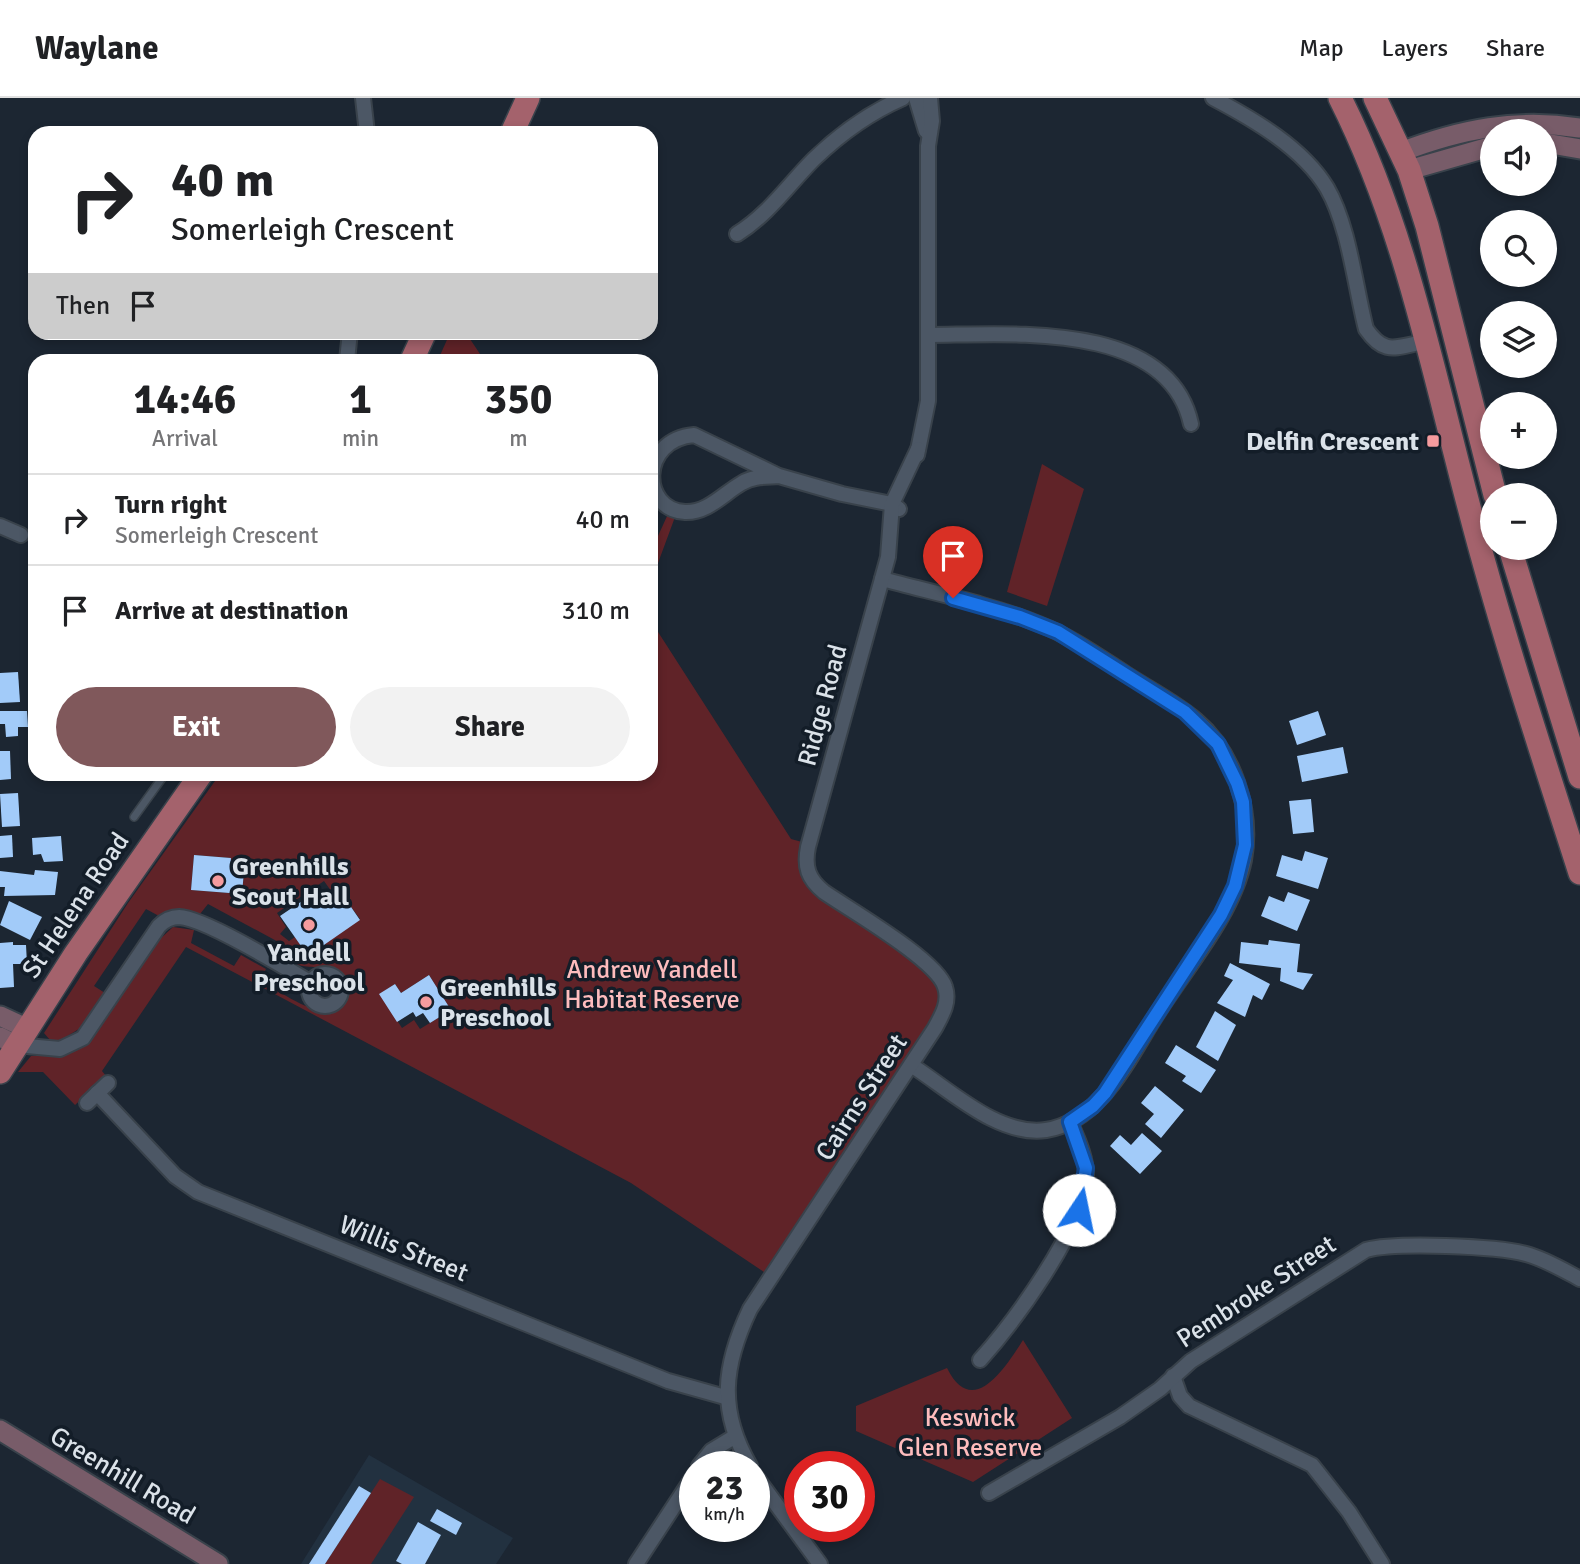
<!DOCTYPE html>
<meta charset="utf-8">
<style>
:root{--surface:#fff;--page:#f2f2f2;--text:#202124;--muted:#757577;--line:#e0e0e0;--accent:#80585b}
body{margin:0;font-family:Signika,sans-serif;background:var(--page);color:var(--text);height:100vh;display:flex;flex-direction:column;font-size:26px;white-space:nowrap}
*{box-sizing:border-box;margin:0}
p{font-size:23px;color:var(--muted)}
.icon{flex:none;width:38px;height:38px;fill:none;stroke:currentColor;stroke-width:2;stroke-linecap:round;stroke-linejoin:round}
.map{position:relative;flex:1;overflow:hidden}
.sheet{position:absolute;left:28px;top:256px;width:630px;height:427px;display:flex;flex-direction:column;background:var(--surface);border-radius:21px;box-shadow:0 4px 10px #0003}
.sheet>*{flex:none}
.banner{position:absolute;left:28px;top:28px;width:630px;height:214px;border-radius:21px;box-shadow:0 4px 10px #0003;background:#fff;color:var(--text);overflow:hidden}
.controls{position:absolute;left:1480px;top:21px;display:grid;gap:14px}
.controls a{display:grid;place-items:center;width:77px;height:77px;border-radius:50%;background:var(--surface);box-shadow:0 4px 10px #0003;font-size:35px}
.speed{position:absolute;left:679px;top:1353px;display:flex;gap:14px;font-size:35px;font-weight:700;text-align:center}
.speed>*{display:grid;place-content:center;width:91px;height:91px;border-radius:50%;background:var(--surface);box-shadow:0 4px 10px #0003;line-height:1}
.speed small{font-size:18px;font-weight:400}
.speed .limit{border:10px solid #d22;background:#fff;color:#111}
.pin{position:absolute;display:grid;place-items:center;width:60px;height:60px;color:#fff;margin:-72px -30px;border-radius:50% 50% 50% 0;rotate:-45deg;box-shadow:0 0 7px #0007}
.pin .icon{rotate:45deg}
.me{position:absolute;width:77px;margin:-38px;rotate:11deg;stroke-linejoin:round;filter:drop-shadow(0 0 5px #0008)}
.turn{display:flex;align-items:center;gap:24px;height:147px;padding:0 28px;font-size:32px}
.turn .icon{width:91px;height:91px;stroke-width:2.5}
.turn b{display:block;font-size:49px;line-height:60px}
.then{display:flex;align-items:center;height:66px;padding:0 28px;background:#0003;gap:14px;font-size:26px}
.eta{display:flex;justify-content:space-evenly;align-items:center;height:119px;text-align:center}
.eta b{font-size:42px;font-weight:800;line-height:49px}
.cta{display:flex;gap:14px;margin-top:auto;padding:14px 28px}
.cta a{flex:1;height:80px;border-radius:42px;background:var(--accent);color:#fff;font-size:28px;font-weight:800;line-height:80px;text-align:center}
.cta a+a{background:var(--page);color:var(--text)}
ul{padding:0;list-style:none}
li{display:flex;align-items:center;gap:21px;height:91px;padding:0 28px;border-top:2px solid var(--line)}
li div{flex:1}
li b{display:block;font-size:26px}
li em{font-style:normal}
header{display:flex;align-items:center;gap:42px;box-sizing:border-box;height:98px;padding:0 35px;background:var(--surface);border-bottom:2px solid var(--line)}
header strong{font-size:33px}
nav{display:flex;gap:38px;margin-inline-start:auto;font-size:24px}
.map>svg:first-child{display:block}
</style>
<header>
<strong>Waylane</strong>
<nav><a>Map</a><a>Layers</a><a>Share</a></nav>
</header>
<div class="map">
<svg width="1580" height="1466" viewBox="0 0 1580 1466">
<rect width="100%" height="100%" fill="#1c2632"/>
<polygon fill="#223140" points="369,1357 513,1440 496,1466 301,1466"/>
<g fill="#602328" fill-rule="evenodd">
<polygon points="450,235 466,235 484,262 438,262"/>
<polygon points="1042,366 1084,391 1047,508 1007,494"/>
<polygon points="668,416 675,419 651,484 651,443 658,438"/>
<path d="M651,523L791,741L802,744L799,771L808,788C835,815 924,856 937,885C943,896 940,906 937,917L767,1176L631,1085L186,849L102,973L106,978L75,1007L43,974H18L31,958L66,957L87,946L160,841L173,829L194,832L191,845L234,868L241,857L266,871L260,882C283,895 341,940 348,891C342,860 311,875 290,864L295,853L208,806L200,816L178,812L159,818L146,811L94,888L105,895L82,929L58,944L50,942L44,935L128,805L220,676H651ZM194,757L231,760L230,772L244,774L242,796L191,792ZM324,783L334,797L340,794L360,821L325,846L333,857L321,855L311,862L295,839L289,843L280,836L286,829L277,815ZM429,877L451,912L420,931L414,922L402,930L380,896L395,886L401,895Z"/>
<path d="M1023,1242L1072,1320L973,1384L856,1333V1308L947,1270C973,1323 1007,1267 1023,1242Z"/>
<polygon points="380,1381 414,1399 371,1466 325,1466"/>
</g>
<g fill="#a2cbf9">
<polygon points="18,574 20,604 0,605 0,575"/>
<polygon points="0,613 27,613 28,629 18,629 18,638 6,639 5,626 0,626"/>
<polygon points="1318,613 1326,637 1297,647 1289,623"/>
<polygon points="1343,649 1348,675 1302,684 1297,658"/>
<polygon points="0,653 10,653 11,681 0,682"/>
<polygon points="18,695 20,728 2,729 0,696"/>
<polygon points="1311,701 1314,734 1293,736 1289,703"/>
<polygon points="12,737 13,759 0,760 0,738"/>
<polygon points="61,738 63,763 44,764 41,756 33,757 32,740"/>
<polygon points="1305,753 1328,760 1318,791 1276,778 1282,757 1302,763"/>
<polygon points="194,757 231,760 230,772 244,773 242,796 191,792"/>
<polygon points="35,772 58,774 55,797 4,798 5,789 0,789 0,773 34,777"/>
<polygon points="340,793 360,822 308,858 280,818 311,797 319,808"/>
<polygon points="1288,794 1310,802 1297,833 1261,818 1269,798 1284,804"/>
<polygon points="9,803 42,819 30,842 0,827"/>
<polygon points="1269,842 1300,846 1297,874 1313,876 1303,892 1280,883 1281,870 1239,865 1241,844 1268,847"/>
<polygon points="13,844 13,847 26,847 27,866 13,866 14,889 0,890 0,845"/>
<polygon points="1230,865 1270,886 1262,902 1253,897 1245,919 1217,905 1233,882 1224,878"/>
<polygon points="429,877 451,912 430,925 423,915 416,919 413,914 397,924 379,896 395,886 401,895"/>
<polygon points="1215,913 1236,927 1218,963 1196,949"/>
<polygon points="1176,947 1216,972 1201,995 1182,983 1186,978 1165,965"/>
<polygon points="1155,988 1184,1012 1161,1040 1145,1026 1154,1016 1141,1005"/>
<polygon points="1142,1035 1162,1053 1140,1076 1110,1048 1120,1037 1131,1047"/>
<polygon points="359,1388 371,1395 325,1466 309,1466"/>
<polygon points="437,1411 462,1425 456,1437 430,1423"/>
<polygon points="418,1424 441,1437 425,1466 402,1466 396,1463"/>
</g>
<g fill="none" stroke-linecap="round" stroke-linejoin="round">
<g stroke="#39424b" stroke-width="10">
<polyline id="lane" points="134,719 165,676"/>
</g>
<g stroke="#39424b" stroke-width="18">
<g id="street">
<polyline points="363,0 367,35"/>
<polyline points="916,0 926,33"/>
<path d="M1213,0C1253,21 1303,50 1327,90C1349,128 1355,188 1366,231C1385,258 1395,249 1424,244"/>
<path d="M737,136C769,116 788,87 814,61C840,36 871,14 903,0"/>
<path d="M928,237C1007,237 1168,221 1191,326"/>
<polyline points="347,262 350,234"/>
<polyline points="917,357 928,303 928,48 932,23 930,0"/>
<path d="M779,378C766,379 753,378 742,385C724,395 708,415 685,414C641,412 639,342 694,337L779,378L842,396L892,406L899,411"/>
<polyline points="0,428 21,437"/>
<path d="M882,481C934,495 989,506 1039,526C1070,538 1098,558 1126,576C1149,591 1175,604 1196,622C1234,654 1253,713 1244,762C1233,816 1188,867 1159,913C1131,955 1103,1023 1046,1032C998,1039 949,991 911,967"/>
<circle cx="325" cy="892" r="16"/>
<path d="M16,947L60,951L83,940L159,828C164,823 171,819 179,819C205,820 286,870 311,885"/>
<polyline points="97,995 175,1078 198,1094 668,1283 725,1299"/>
<polyline points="87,1005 108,985"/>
<path d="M980,1262C1014,1224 1082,1132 1086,1081C1087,1061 1078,1042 1070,1024"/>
<polyline points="1173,1278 1180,1298 1189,1308 1312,1367 1349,1414 1382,1466"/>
<polyline points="699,1368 711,1353 734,1339"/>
<path d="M750,1368C718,1312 723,1268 750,1211L935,930C942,917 950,904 945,889C937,862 850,812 824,794C808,781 804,769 808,749L888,459L892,406L918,351"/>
<polyline points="754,1376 820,1466"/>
<path d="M989,1395L1120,1319L1160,1291L1191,1263L1366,1152C1395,1144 1497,1148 1526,1156C1545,1161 1563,1172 1580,1181"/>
<polyline points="636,1466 695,1376"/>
</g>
</g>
<g stroke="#39424b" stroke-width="23">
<g id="secondary">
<polyline points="1545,45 1580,51"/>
<path d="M1401,54C1461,31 1517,20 1580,30"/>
<polyline points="1409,72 1493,48"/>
<polyline points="0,918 26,930"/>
<polyline points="0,939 16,947"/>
<polyline points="0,1332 218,1466"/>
</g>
</g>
<g stroke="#39424b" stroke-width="26">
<g id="primary">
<path d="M1340,0C1405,129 1432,270 1469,409C1501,532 1541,653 1580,775"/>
<polyline points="1375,0 1409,72 1427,128 1495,397"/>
<polyline points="512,35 528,0"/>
<polyline points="412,262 425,234"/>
<polyline points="1510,450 1580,679"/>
<polyline points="0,974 76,855 201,676"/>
</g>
</g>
<use href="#lane" stroke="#4c5765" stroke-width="7"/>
<use href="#street" stroke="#4c5765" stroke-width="14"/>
<use href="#secondary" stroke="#785c69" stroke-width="19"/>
<use href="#primary" stroke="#a4626c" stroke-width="23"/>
</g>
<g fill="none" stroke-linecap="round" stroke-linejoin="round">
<g stroke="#114b97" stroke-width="18">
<polyline id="route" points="953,500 1020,519 1058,534 1185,614 1218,646 1237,685 1243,704 1245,747 1235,788 1221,817 1105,995 1093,1008 1070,1024 1086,1070 1079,1112"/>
</g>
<use href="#route" stroke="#1a73e8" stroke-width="12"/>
</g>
<g fill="#f59b9e" stroke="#131d28" stroke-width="2.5">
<rect x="1426" y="336" width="14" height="14" rx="3.5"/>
<circle cx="218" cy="783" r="7"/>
<circle cx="309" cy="827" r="7"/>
<circle cx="426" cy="904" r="7"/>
</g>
<g text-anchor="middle" stroke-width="7" stroke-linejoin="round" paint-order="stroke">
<g font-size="26" font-weight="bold" fill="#dbe2e9" stroke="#131d28" text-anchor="start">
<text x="1419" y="352" text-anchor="end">Delfin Crescent</text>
<text x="232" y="777">Greenhills<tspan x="232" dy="30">Scout Hall</tspan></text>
<text x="309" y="863" text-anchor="middle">Yandell<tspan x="309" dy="30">Preschool</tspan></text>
<text x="440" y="898">Greenhills<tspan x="440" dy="30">Preschool</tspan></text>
</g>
<g font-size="26" fill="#dbe2e9" stroke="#131d28">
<text transform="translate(822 607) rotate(-75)" y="9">Ridge Road</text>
<text transform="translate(75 807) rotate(-56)" y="9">St Helena Road</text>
<text transform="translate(861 999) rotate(-57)" y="9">Cairns Street</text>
<text transform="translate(404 1150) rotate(22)" y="9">Willis Street</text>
<text transform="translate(1256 1193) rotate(-33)" y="9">Pembroke Street</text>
<text transform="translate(123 1377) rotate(31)" y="9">Greenhill Road</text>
</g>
<g font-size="26" fill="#febcbd" stroke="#131d28">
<text x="652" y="880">Andrew Yandell<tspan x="652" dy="30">Habitat Reserve</tspan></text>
<text x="970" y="1328">Keswick<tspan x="970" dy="30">Glen Reserve</tspan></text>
</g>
</g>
</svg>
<div class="controls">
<a><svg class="icon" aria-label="sound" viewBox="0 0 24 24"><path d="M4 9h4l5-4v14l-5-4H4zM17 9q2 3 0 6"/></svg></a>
<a><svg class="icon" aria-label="search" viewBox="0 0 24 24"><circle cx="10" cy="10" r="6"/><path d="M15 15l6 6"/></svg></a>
<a><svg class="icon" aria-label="layers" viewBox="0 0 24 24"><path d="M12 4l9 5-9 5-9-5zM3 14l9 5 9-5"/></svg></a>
<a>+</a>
<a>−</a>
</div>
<div class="speed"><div>23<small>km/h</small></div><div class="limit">30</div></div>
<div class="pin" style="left:953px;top:500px;background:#d93025"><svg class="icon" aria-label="arrive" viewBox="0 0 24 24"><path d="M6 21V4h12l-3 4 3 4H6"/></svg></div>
<svg class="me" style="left:1079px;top:1112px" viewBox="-20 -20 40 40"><circle r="19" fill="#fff"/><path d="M0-13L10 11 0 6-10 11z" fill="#1a73e8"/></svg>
<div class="banner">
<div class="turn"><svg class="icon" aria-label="right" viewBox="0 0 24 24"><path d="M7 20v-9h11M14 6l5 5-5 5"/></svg><div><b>40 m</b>Somerleigh Crescent</div></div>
<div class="then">Then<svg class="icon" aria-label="arrive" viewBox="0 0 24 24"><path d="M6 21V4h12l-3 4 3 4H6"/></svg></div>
</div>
<section class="sheet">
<div class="eta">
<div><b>14:46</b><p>Arrival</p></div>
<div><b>1</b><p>min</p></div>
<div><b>350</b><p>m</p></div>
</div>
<ul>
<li><svg class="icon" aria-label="right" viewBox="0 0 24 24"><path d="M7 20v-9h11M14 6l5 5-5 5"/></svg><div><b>Turn right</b><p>Somerleigh Crescent</p></div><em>40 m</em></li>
<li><svg class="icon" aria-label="arrive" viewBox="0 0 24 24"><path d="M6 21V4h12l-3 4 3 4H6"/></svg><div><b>Arrive at destination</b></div><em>310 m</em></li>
</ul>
<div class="cta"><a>Exit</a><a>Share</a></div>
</section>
</div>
